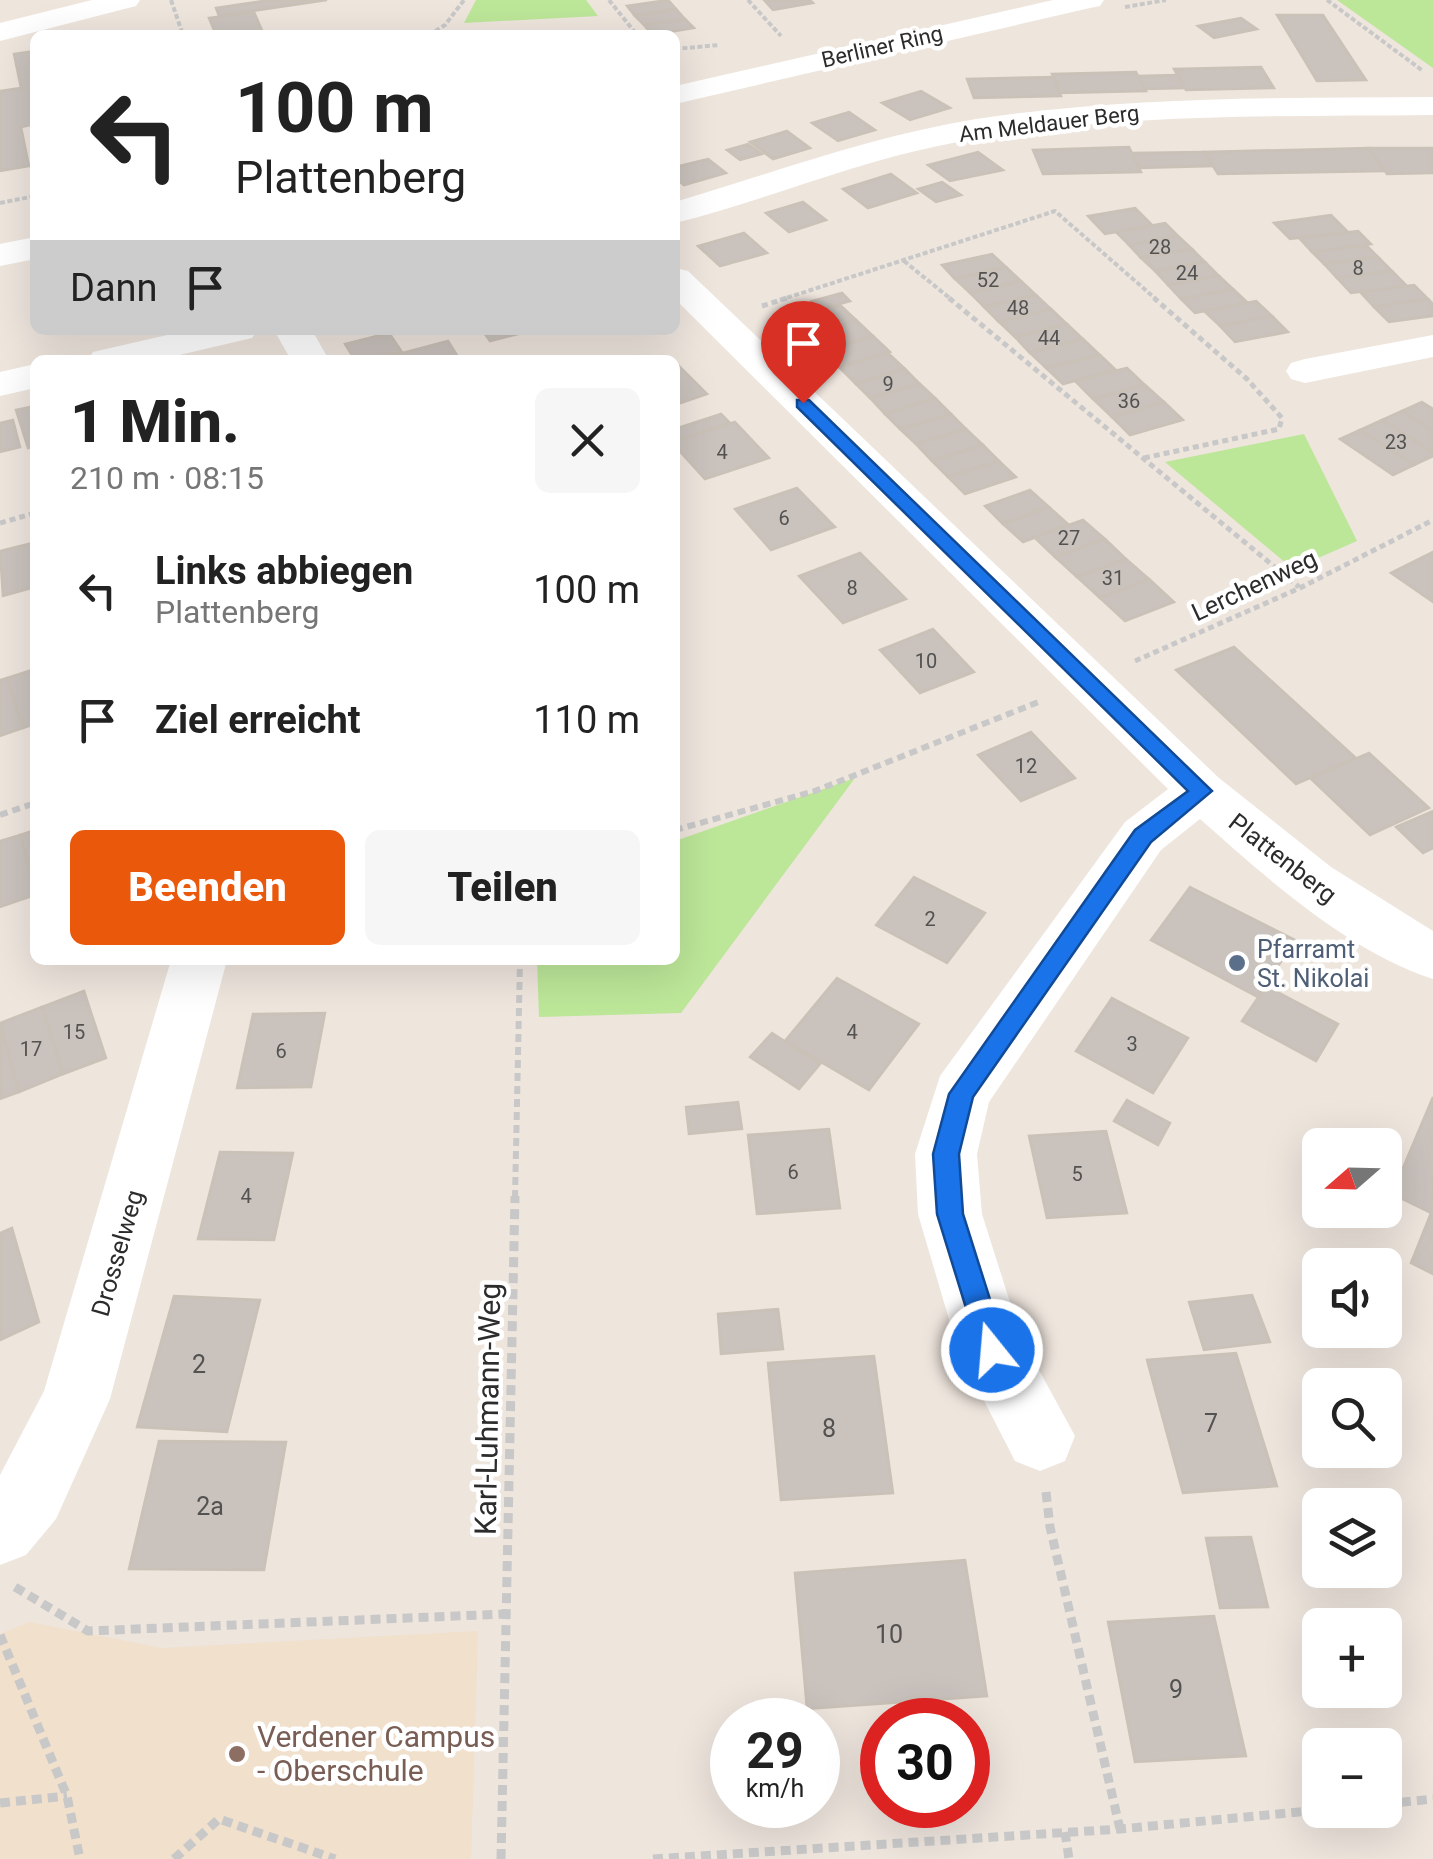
<!DOCTYPE html>
<html lang="de">
<meta charset="utf-8">
<style>
:root{--surface:#fff;--page:#f6f6f6;--text:#222;--muted:#767676;--accent:#ea580c}
body{margin:0;font-family:Roboto,sans-serif;background:var(--page);color:var(--text);height:100vh;display:flex;flex-direction:column;font-size:38px;white-space:nowrap}
*{box-sizing:border-box;margin:0}
p{font-size:32px;color:var(--muted)}
.icon{flex:none;width:55px;height:55px;fill:none;stroke:currentColor;stroke-width:2;stroke-linecap:round;stroke-linejoin:round}
.map{position:relative;flex:1;overflow:hidden}
.drawer{position:absolute;left:30px;top:355px;width:650px;height:610px;display:flex;flex-direction:column;background:var(--surface);border-radius:15px;box-shadow:0 10px 40px #0002}
.drawer>*{flex:none}
.guide{position:absolute;left:30px;top:30px;width:650px;height:305px;border-radius:15px;box-shadow:0 10px 40px #0002;background:#fff;color:var(--text);overflow:hidden}
.needle{width:65px;rotate:250deg}
.buttons{position:absolute;left:1302px;top:1128px;display:grid;gap:20px}
.buttons a{display:grid;place-items:center;width:100px;height:100px;border-radius:15px;background:var(--surface);box-shadow:0 10px 40px #0002;font-size:50px}
.speed{position:absolute;left:710px;top:1698px;display:flex;gap:20px;font-size:50px;font-weight:700;text-align:center}
.speed>*{display:grid;place-content:center;width:130px;height:130px;border-radius:50%;background:var(--surface);box-shadow:0 10px 40px #0002;line-height:1}
.speed small{font-size:25px;font-weight:400}
.speed .limit{border:15px solid #d22;background:#fff;color:#111}
.pin{position:absolute;display:grid;place-items:center;width:85px;height:85px;color:#fff;margin:-102px -42px;border-radius:50% 50% 50% 0;rotate:-45deg;box-shadow:0 0 10px #0007}
.pin .icon{rotate:45deg}
.me{position:absolute;width:110px;margin:-55px;rotate:343deg;stroke-linejoin:round;filter:drop-shadow(0 0 8px #0008)}
.turn{display:flex;align-items:center;gap:35px;height:210px;padding:0 40px;font-size:45px}
.turn .icon{width:130px;height:130px;stroke-width:2.5}
.turn b{display:block;font-size:70px;line-height:85px}
.then{display:flex;align-items:center;height:95px;padding:0 40px;background:#0003;gap:20px;font-size:38px}
.round{display:grid;place-items:center;flex:none;width:105px;height:105px;border-radius:15px;background:var(--page)}
.head{display:flex;align-items:center;justify-content:space-between;height:170px;padding:0 40px}
h1{font-size:60px;font-weight:800;line-height:75px}
.action{display:flex;gap:20px;margin-top:auto;padding:20px 40px}
.action a{flex:1;height:115px;border-radius:15px;background:var(--accent);color:#fff;font-size:40px;font-weight:800;line-height:115px;text-align:center}
.action a+a{background:var(--page);color:var(--text)}
ul{padding:0;list-style:none}
li{display:flex;align-items:center;gap:30px;height:130px;padding:0 40px}
li div{flex:1}
li b{display:block;font-size:38px}
li em{font-style:normal}
.map>svg:first-child{display:block}
</style>
<div class="map">
<svg width="1433" height="1859" viewBox="0 0 1433 1859">
<rect width="100%" height="100%" fill="#eee5dd"/>
<polygon fill="#f0e0cc" points="29,1622 162,1648 478,1631 471,1859 0,1859 0,1634"/>
<g fill="#bce698">
<polygon points="476,0 586,0 598,16 464,23"/>
<polygon points="1337,0 1433,0 1433,68"/>
<polygon points="1304,434 1357,541 1293,569 1165,462"/>
<polygon points="855,778 681,1013 539,1017 537,960 675,960 675,841"/>
</g>
<g fill="#c9c2bd" stroke="#cac1b7" stroke-width="2.5">
<polygon points="270,0 327,0 219,16 216,8"/>
<polygon points="668,0 676,9 635,16 627,6"/>
<polygon points="764,0 810,0 813,3 773,10"/>
<polygon points="676,9 685,19 644,25 635,16"/>
<polygon points="254,12 264,35 216,35 209,18"/>
<polygon points="1277,15 1323,15 1366,80 1317,81"/>
<polygon points="1241,18 1257,29 1214,38 1198,26"/>
<polygon points="685,19 694,28 652,35 644,25"/>
<polygon points="35,51 35,124 21,127 29,166 0,171 0,91 21,88 14,54"/>
<polygon points="1261,67 1274,88 1186,90 1174,69"/>
<polygon points="1136,72 1146,91 1060,93 1052,74"/>
<polygon points="1178,75 1185,88 1145,89 1138,76"/>
<polygon points="1053,77 1061,96 974,98 967,79"/>
<polygon points="921,91 950,108 910,120 882,103"/>
<polygon points="849,112 875,130 838,141 812,123"/>
<polygon points="787,131 810,148 773,159 750,142"/>
<polygon points="748,144 762,154 740,160 727,150"/>
<polygon points="1129,147 1141,172 1043,174 1033,150"/>
<polygon points="1369,148 1384,171 1218,174 1204,152"/>
<polygon points="1369,148 1433,148 1433,173 1387,174"/>
<polygon points="978,152 1003,170 950,181 928,165"/>
<polygon points="1204,152 1213,166 1139,168 1132,153"/>
<polygon points="708,159 726,173 684,185 675,178 675,167"/>
<polygon points="891,174 917,193 868,208 843,189"/>
<polygon points="942,182 961,195 936,202 918,189"/>
<polygon points="803,202 826,220 789,232 766,213"/>
<polygon points="1135,208 1153,226 1105,234 1088,216"/>
<polygon points="1331,215 1348,232 1290,239 1274,223"/>
<polygon points="1165,223 1178,236 1129,245 1116,232"/>
<polygon points="1358,231 1371,244 1312,252 1299,238"/>
<polygon points="744,233 767,253 720,266 698,246"/>
<polygon points="1178,236 1192,249 1141,258 1129,245"/>
<polygon points="1366,245 1378,257 1324,264 1312,252"/>
<polygon points="1192,249 1205,262 1155,271 1141,258"/>
<polygon points="992,254 1006,267 955,279 942,265"/>
<polygon points="1378,257 1392,271 1337,278 1324,264"/>
<polygon points="1205,262 1219,276 1168,285 1155,271"/>
<polygon points="1006,267 1021,281 970,293 955,279"/>
<polygon points="1392,271 1407,286 1351,293 1337,278"/>
<polygon points="1219,276 1233,289 1181,299 1168,285"/>
<polygon points="1021,281 1036,295 984,307 970,293"/>
<polygon points="1414,285 1428,299 1374,307 1360,292"/>
<polygon points="1233,289 1248,303 1195,313 1181,299"/>
<polygon points="842,293 850,301 821,309 812,301"/>
<polygon points="1036,295 1051,309 999,322 984,307"/>
<polygon points="1428,299 1433,304 1433,316 1389,322 1374,307"/>
<polygon points="1256,301 1272,316 1220,326 1204,311"/>
<polygon points="840,305 856,320 807,335 791,319"/>
<polygon points="1051,309 1067,324 1015,337 999,322"/>
<polygon points="1272,316 1288,332 1235,342 1220,326"/>
<polygon points="856,320 873,336 822,351 807,335"/>
<polygon points="1067,324 1083,339 1030,353 1015,337"/>
<polygon points="482,330 519,330 522,333 490,341"/>
<polygon points="389,333 402,352 355,360 345,344"/>
<polygon points="873,336 890,352 839,367 822,351"/>
<polygon points="1083,339 1100,355 1046,368 1030,353"/>
<polygon points="448,341 460,360 399,360 395,355"/>
<polygon points="888,353 905,369 856,384 839,367"/>
<polygon points="1100,355 1116,370 1063,384 1046,368"/>
<polygon points="675,362 707,394 675,405"/>
<polygon points="1127,368 1145,385 1093,399 1075,381"/>
<polygon points="905,369 920,384 870,398 856,384"/>
<polygon points="920,384 935,398 885,414 870,398"/>
<polygon points="1145,385 1164,402 1112,417 1093,399"/>
<polygon points="935,398 951,414 900,429 885,414"/>
<polygon points="1164,402 1183,420 1130,435 1112,417"/>
<polygon points="1422,402 1433,409 1433,431 1402,411"/>
<polygon points="35,406 35,446 28,448 16,410"/>
<polygon points="1402,411 1433,431 1433,453 1382,420"/>
<polygon points="721,414 730,423 681,439 675,433 675,429"/>
<polygon points="951,414 966,429 916,444 900,429"/>
<polygon points="13,420 20,447 0,452 0,423"/>
<polygon points="1382,420 1433,453 1433,456 1414,465 1360,430"/>
<polygon points="735,422 769,458 705,479 675,446 675,441"/>
<polygon points="966,429 983,445 932,461 916,444"/>
<polygon points="1360,430 1414,465 1393,475 1340,439"/>
<polygon points="983,445 999,461 948,477 932,461"/>
<polygon points="999,461 1016,477 965,494 948,477"/>
<polygon points="797,488 835,527 771,550 735,509"/>
<polygon points="1030,490 1049,507 1003,524 985,506"/>
<polygon points="1049,507 1069,525 1023,542 1003,524"/>
<polygon points="1083,520 1105,539 1055,557 1034,537"/>
<polygon points="1105,539 1126,559 1077,577 1055,557"/>
<polygon points="32,543 35,587 3,596 0,551"/>
<polygon points="1433,552 1433,602 1391,573"/>
<polygon points="860,553 906,599 843,623 799,576"/>
<polygon points="1126,559 1149,579 1100,598 1077,577"/>
<polygon points="1149,579 1174,602 1125,621 1100,598"/>
<polygon points="933,629 974,672 920,693 880,650"/>
<polygon points="1234,647 1356,758 1296,784 1176,670"/>
<polygon points="35,669 35,724 23,728 7,678"/>
<polygon points="7,678 23,728 0,736 0,680"/>
<polygon points="1031,732 1075,778 1021,801 978,755"/>
<polygon points="1369,753 1429,808 1370,835 1310,778"/>
<polygon points="1433,811 1433,848 1423,853 1396,827"/>
<polygon points="35,830 35,883 20,835"/>
<polygon points="20,835 35,895 0,907 0,841"/>
<polygon points="914,877 985,913 947,963 876,925"/>
<polygon points="1190,887 1295,940 1258,997 1151,940"/>
<polygon points="837,978 919,1024 869,1090 785,1041"/>
<polygon points="1266,986 1338,1024 1316,1061 1242,1021"/>
<polygon points="84,991 106,1058 63,1074 42,1007"/>
<polygon points="1112,998 1188,1038 1153,1093 1076,1051"/>
<polygon points="42,1007 63,1074 19,1092 0,1023"/>
<polygon points="325,1013 311,1087 237,1088 253,1014"/>
<polygon points="0,1024 19,1092 0,1099"/>
<polygon points="772,1033 820,1064 799,1089 750,1057"/>
<polygon points="1433,1097 1433,1274 1411,1263 1431,1213 1392,1194"/>
<polygon points="1127,1100 1170,1123 1158,1145 1114,1121"/>
<polygon points="738,1102 742,1129 689,1134 686,1107"/>
<polygon points="829,1129 840,1208 757,1214 748,1135"/>
<polygon points="1106,1131 1127,1213 1047,1218 1029,1136"/>
<polygon points="220,1152 293,1153 274,1240 198,1239"/>
<polygon points="12,1228 39,1322 0,1340 0,1233"/>
<polygon points="1252,1295 1270,1342 1204,1350 1189,1302"/>
<polygon points="174,1296 260,1300 227,1432 137,1427"/>
<polygon points="778,1309 783,1349 721,1354 718,1314"/>
<polygon points="1236,1353 1277,1486 1183,1493 1147,1360"/>
<polygon points="874,1356 893,1493 781,1500 768,1363"/>
<polygon points="159,1441 286,1442 264,1570 129,1569"/>
<polygon points="1251,1537 1268,1607 1220,1608 1206,1538"/>
<polygon points="965,1560 987,1696 807,1709 795,1573"/>
<polygon points="1214,1616 1246,1756 1135,1762 1108,1622"/>
</g>
<g fill="none" stroke-linecap="round" stroke-linejoin="round">
<g stroke="#c8c8c8" stroke-width="4" stroke-dasharray="5 2.5" stroke-linecap="butt">
<polyline points="171,0 183,35"/>
<polyline points="609,0 637,35"/>
<polyline points="748,0 781,36"/>
<polyline points="1327,0 1423,71"/>
<polyline points="1125,7 1166,0"/>
<polyline points="429,35 445,25 464,0"/>
<polyline points="675,49 719,45"/>
<polyline points="0,203 35,196"/>
<polyline points="904,261 952,300"/>
<polyline points="780,300 1055,211 1157,300"/>
</g>
<g stroke="#c8c8c8" stroke-width="5" stroke-dasharray="6 4" stroke-linecap="butt">
<polyline points="949,298 1299,587"/>
<polyline points="762,306 787,298"/>
<polyline points="1144,458 1279,429 1282,418 1247,379 1154,298"/>
<polyline points="0,523 35,513"/>
<polyline points="1135,661 1300,588 1433,520"/>
</g>
<g stroke="#c8c8c8" stroke-width="6" stroke-dasharray="8 5" stroke-linecap="butt">
<polyline points="0,815 35,803"/>
<polyline points="675,830 815,791 1041,701"/>
<polyline points="515,1198 520,960"/>
</g>
<g stroke="#c8c8c8" stroke-width="9" stroke-dasharray="10 6" stroke-linecap="butt">
<polyline points="1046,1492 1050,1527 1120,1829"/>
<polyline points="15,1587 88,1631 506,1614"/>
<polyline points="0,1635 67,1796 80,1859"/>
<polyline points="0,1803 67,1796"/>
<polyline points="1385,1804 1433,1799"/>
<polyline points="1065,1832 1069,1859"/>
<polyline points="174,1859 219,1819 335,1859"/>
<polyline points="501,1859 515,1196"/>
<polyline points="653,1859 1120,1829 1320,1810"/>
</g>
<g fill="#fff" fill-rule="evenodd">
<polygon points="92,0 140,0 136,6 0,41 0,23"/>
<polygon points="1053,0 1104,0 1100,6 1090,8 675,104 675,86"/>
<path d="M1433,97V115C1269,117 1100,112 938,146C849,164 764,201 675,223V202C775,172 873,136 976,119C1127,96 1281,98 1433,97Z"/>
<polygon points="35,237 35,259 0,266 0,244"/>
<path d="M675,268L688,271L1219,778L1331,867L1433,931V979C1346,950 1268,879 1200,819L1161,850L989,1102L977,1154L982,1214L1021,1337L1075,1436L1065,1461L1040,1471L1015,1461L958,1350L918,1214L915,1154L940,1076L1125,822L1168,789L675,299Z"/>
<polygon points="189,330 258,330 252,338 158,360 88,360 93,352"/>
<polygon points="274,330 312,330 329,360 291,360"/>
<polygon points="1433,335 1433,357 1305,383 1291,379 1286,371 1291,363 1305,359"/>
<polygon points="35,364 35,388 0,396 0,372"/>
<polygon points="171,960 227,960 110,1399 56,1519 26,1555 0,1565 0,1475 44,1391"/>
</g>
</g>
<polygon fill="#1a73e8" stroke="#114b97" stroke-width="2.5" points="797,400 809,400 1212,791 1151,842 973,1097 959,1154 963,1214 1006,1350 1002,1359 992,1363 983,1359 979,1350 937,1214 933,1154 949,1094 1135,830 1188,791 797,407"/>
<circle fill="#5c6f8a" stroke="#fff" stroke-width="4" cx="1237" cy="963" r="10"/>
<circle fill="#8d6e63" stroke="#fff" stroke-width="4" cx="237" cy="1754" r="10"/>
<g text-anchor="middle" stroke-width="9" stroke-linejoin="round" paint-order="stroke">
<g font-size="20" fill="#535250">
<text x="1160" y="254">28</text>
<text x="1358" y="275">8</text>
<text x="1187" y="280">24</text>
<text x="988" y="287">52</text>
<text x="1018" y="315">48</text>
<text x="1049" y="345">44</text>
<text x="888" y="391">9</text>
<text x="1129" y="408">36</text>
<text x="1396" y="449">23</text>
<text x="722" y="459">4</text>
<text x="784" y="525">6</text>
<text x="1069" y="545">27</text>
<text x="1113" y="585">31</text>
<text x="852" y="595">8</text>
<text x="926" y="668">10</text>
<text x="1026" y="773">12</text>
<text x="930" y="926">2</text>
<text x="74" y="1039">15</text>
<text x="852" y="1039">4</text>
<text x="1132" y="1051">3</text>
<text x="31" y="1056">17</text>
<text x="281" y="1058">6</text>
<text x="793" y="1179">6</text>
<text x="1077" y="1181">5</text>
<text x="246" y="1203">4</text>
</g>
<g font-size="22" fill="#2c2c2c" stroke="#fff">
<text transform="translate(882 46) rotate(-13)" y="8">Berliner Ring</text>
<text transform="translate(1049 123) rotate(-7)" y="8">Am Meldauer Berg</text>
</g>
<g font-size="25" fill="#2c2c2c" stroke="#fff">
<text transform="translate(1254 585) rotate(-25)" y="9">Lerchenweg</text>
<text transform="translate(1283 858) rotate(38)" y="9">Plattenberg</text>
<text transform="translate(117 1253) rotate(-74)" y="9">Drosselweg</text>
</g>
<g font-size="25" fill="#4e5e75" stroke="#fff" text-anchor="start">
<text x="1257" y="958">Pfarramt<tspan x="1257" dy="29">St. Nikolai</tspan></text>
</g>
<g font-size="25" fill="#535250">
<text x="199" y="1373">2</text>
<text x="1211" y="1432">7</text>
<text x="829" y="1437">8</text>
<text x="210" y="1515">2a</text>
<text x="889" y="1643">10</text>
<text x="1176" y="1698">9</text>
</g>
<g font-size="30" fill="#2c2c2c" stroke="#fff">
<text transform="translate(488 1409) rotate(-89)" y="10">Karl-Luhmann-Weg</text>
</g>
<g font-size="30" fill="#785e54" stroke="#fff" text-anchor="start">
<text x="257" y="1747">Verdener Campus<tspan x="257" dy="34">- Oberschule</tspan></text>
</g>
</g>
</svg>
<div class="buttons">
<a><svg class="needle" viewBox="-14 -14 28 28"><path d="M0-13l5 13h-10z" fill="#e53935"/><path d="M0 13l5-13h-10z" fill="#767676"/></svg></a>
<a><svg class="icon" aria-label="sound" viewBox="0 0 24 24"><path d="M4 9h4l5-4v14l-5-4H4zM17 9q2 3 0 6"/></svg></a>
<a><svg class="icon" aria-label="search" viewBox="0 0 24 24"><circle cx="10" cy="10" r="6"/><path d="M15 15l6 6"/></svg></a>
<a><svg class="icon" aria-label="layers" viewBox="0 0 24 24"><path d="M12 4l9 5-9 5-9-5zM3 14l9 5 9-5"/></svg></a>
<a>+</a>
<a>−</a>
</div>
<div class="speed"><div>29<small>km/h</small></div><div class="limit">30</div></div>
<div class="pin" style="left:803px;top:403px;background:#d93025"><svg class="icon" aria-label="arrive" viewBox="0 0 24 24"><path d="M6 21V4h12l-3 4 3 4H6"/></svg></div>
<svg class="me" style="left:992px;top:1350px" viewBox="-20 -20 40 40"><circle r="17" fill="#1a73e8" stroke="#fff" stroke-width="3"/><path d="M0-11L8 9 0 5-8 9z" fill="#fff"/></svg>
<div class="guide">
<div class="turn"><svg class="icon" aria-label="left" viewBox="0 0 24 24"><path d="M17 20v-9H6M10 6l-5 5 5 5"/></svg><div><b>100 m</b>Plattenberg</div></div>
<div class="then">Dann<svg class="icon" aria-label="arrive" viewBox="0 0 24 24"><path d="M6 21V4h12l-3 4 3 4H6"/></svg></div>
</div>
<section class="drawer">
<div class="head"><div><h1>1 Min.</h1><p>210 m · 08:15</p></div><a class="round"><svg class="icon" aria-label="close" viewBox="0 0 24 24"><path d="M6 6l12 12M18 6L6 18"/></svg></a></div>
<ul>
<li><svg class="icon" aria-label="left" viewBox="0 0 24 24"><path d="M17 20v-9H6M10 6l-5 5 5 5"/></svg><div><b>Links abbiegen</b><p>Plattenberg</p></div><em>100 m</em></li>
<li><svg class="icon" aria-label="arrive" viewBox="0 0 24 24"><path d="M6 21V4h12l-3 4 3 4H6"/></svg><div><b>Ziel erreicht</b></div><em>110 m</em></li>
</ul>
<div class="action"><a>Beenden</a><a>Teilen</a></div>
</section>
</div>
